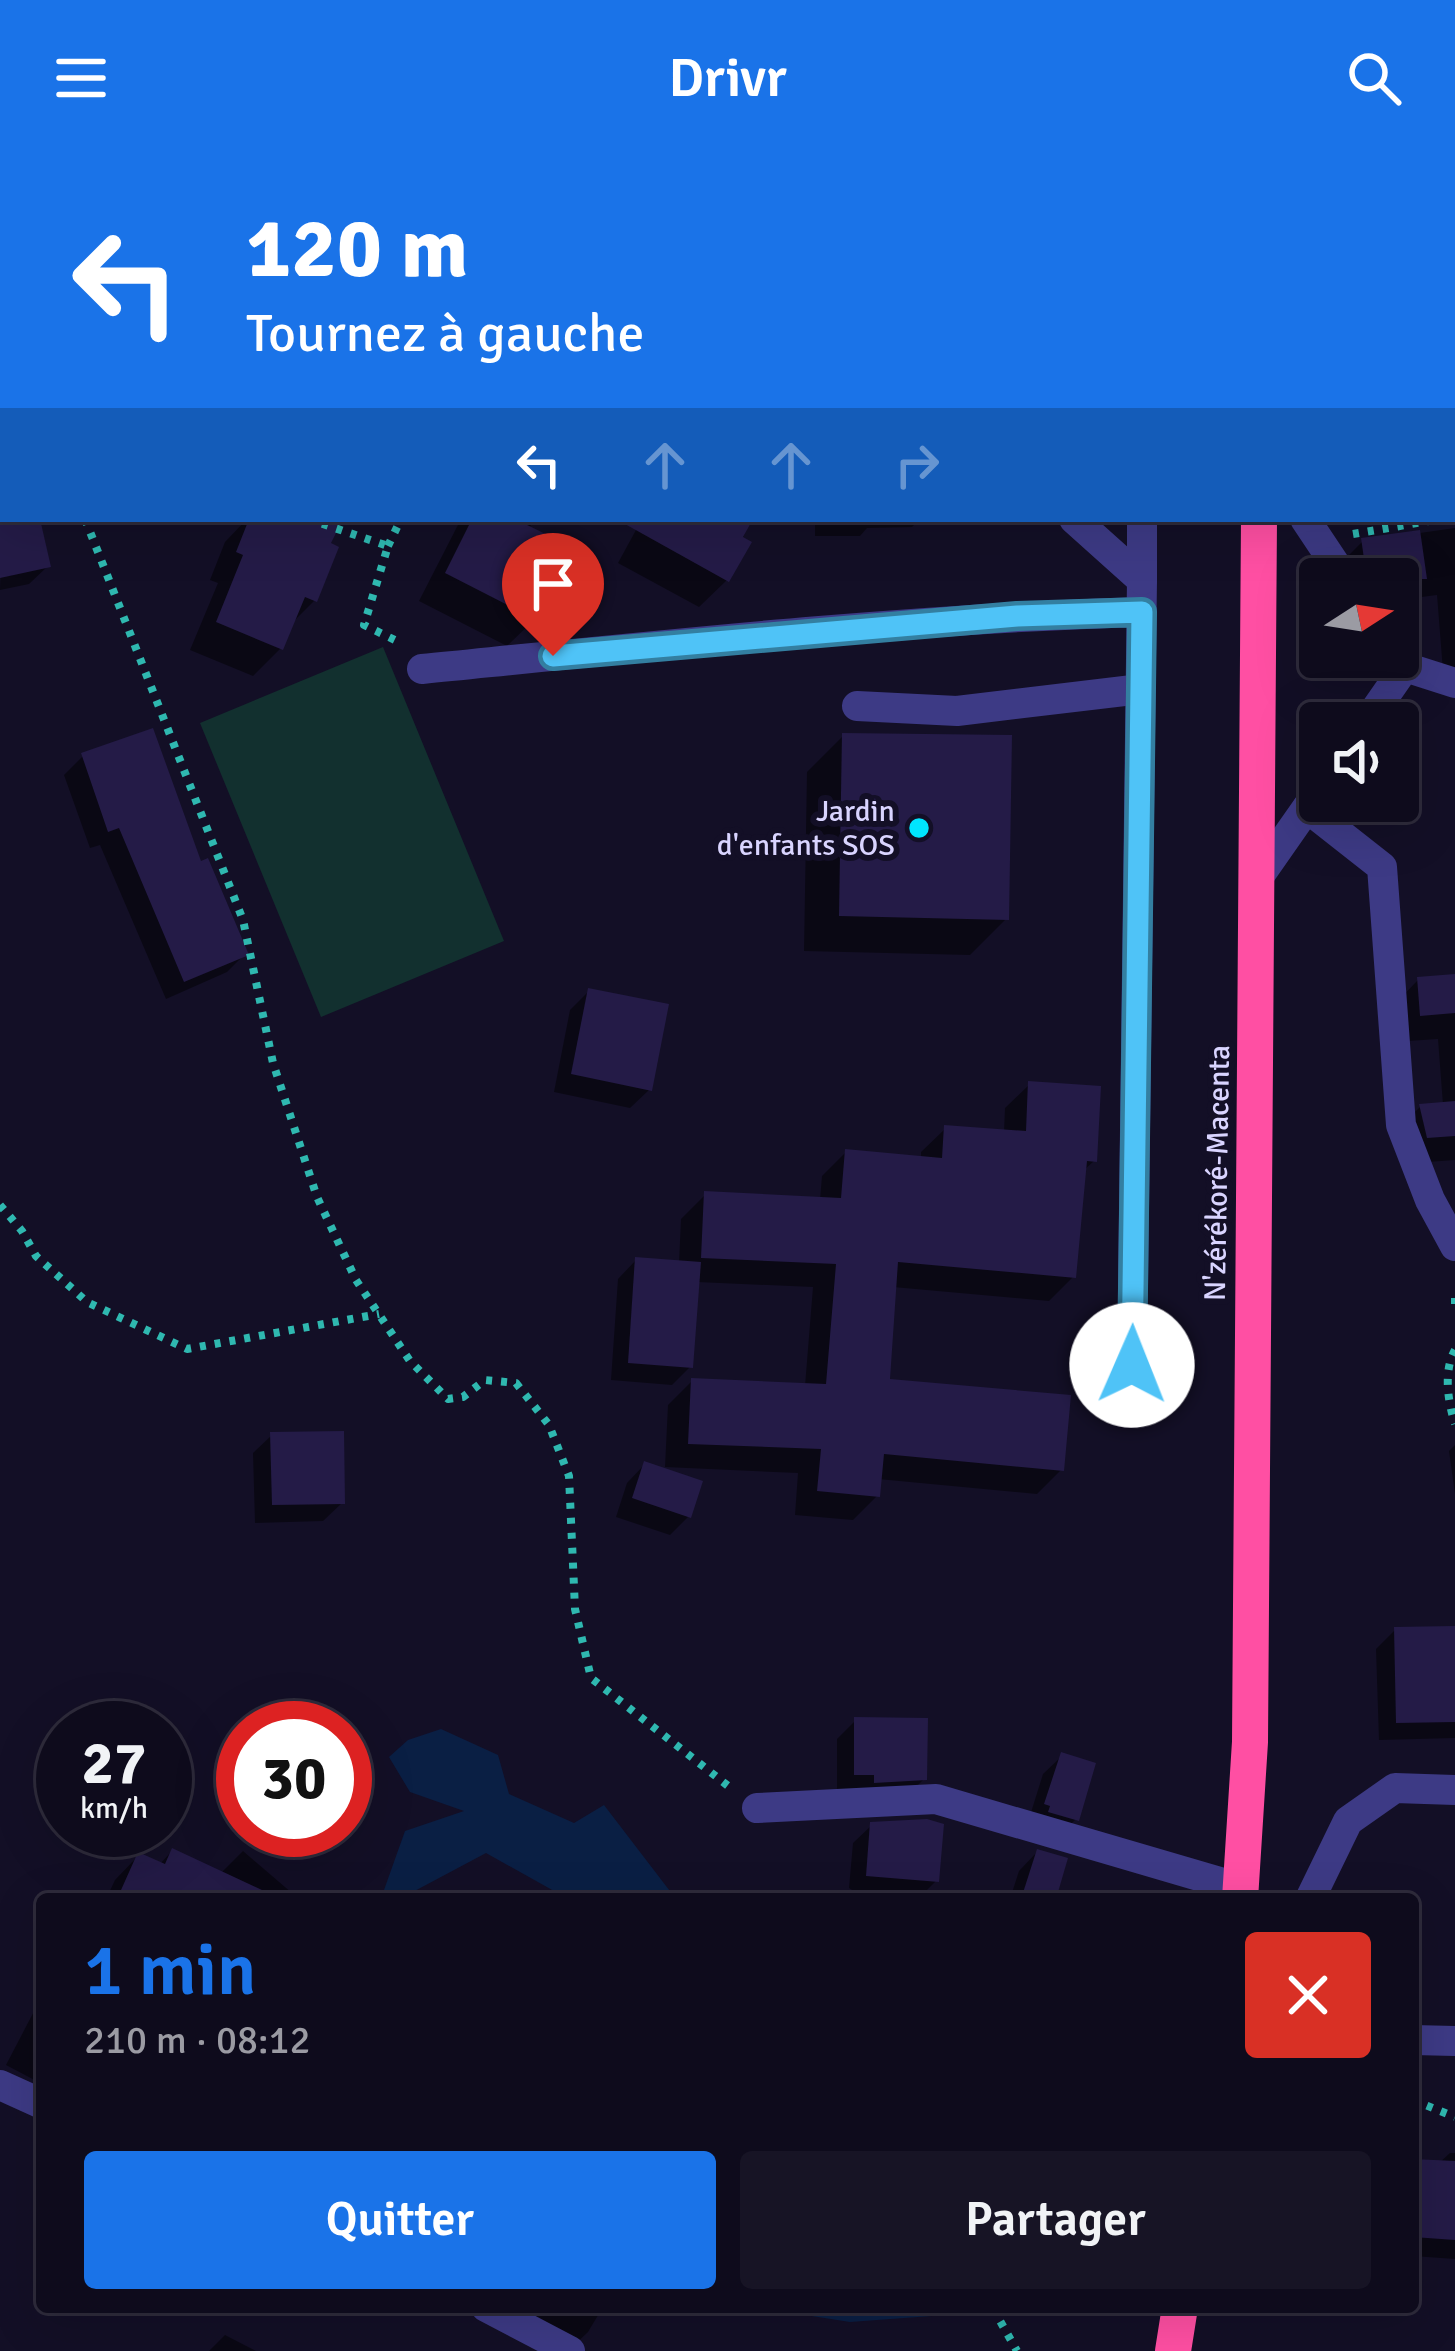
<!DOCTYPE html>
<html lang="fr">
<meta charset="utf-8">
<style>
:root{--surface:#0e0b1c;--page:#171425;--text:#f1f3f6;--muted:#9b9ba3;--line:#2e2b3b;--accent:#1a73e8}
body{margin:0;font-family:Signika,sans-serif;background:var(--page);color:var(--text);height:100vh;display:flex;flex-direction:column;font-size:45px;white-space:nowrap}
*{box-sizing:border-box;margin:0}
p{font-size:39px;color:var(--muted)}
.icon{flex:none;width:66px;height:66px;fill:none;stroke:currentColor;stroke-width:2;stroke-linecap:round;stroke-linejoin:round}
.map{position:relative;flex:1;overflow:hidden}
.details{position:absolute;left:36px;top:1737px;width:1383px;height:420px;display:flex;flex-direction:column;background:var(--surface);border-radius:12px;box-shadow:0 12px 48px #0002,0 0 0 3px var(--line)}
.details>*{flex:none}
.hud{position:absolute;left:0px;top:0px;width:1455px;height:366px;box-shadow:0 12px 48px #0002,0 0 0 3px var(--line);background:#1a73e8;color:#fff;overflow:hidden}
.needle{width:78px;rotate:78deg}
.controls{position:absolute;left:1299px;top:402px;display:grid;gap:24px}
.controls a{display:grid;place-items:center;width:120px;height:120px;border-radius:12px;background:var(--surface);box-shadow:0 12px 48px #0002,0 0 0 3px var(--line);font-size:60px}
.speed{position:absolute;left:36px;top:1545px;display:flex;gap:24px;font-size:60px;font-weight:700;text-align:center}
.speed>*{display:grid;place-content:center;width:156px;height:156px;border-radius:50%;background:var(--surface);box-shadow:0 12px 48px #0002,0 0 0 3px var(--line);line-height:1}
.speed small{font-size:30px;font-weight:400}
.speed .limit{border:18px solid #d22;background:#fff;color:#111}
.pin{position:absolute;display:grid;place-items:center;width:102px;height:102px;color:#fff;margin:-123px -51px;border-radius:50% 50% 50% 0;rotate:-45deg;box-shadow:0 0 12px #0007}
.pin .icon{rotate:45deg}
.me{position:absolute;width:132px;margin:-66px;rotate:1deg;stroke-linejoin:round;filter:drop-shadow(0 0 9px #0008)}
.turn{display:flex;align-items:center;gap:42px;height:252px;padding:0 48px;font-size:54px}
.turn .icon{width:156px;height:156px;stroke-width:2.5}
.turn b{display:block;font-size:84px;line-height:102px}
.lanes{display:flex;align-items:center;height:114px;padding:0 48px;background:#0003;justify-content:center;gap:60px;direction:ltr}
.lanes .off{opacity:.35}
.round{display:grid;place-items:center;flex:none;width:126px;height:126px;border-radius:12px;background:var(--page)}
.head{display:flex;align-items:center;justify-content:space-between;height:204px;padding:0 48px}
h1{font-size:72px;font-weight:600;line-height:90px;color:var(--accent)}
.button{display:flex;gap:24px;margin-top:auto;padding:24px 48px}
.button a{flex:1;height:138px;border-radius:12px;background:var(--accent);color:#fff;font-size:48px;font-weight:600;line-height:138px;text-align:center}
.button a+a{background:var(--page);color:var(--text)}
header{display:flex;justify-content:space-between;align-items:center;height:156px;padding:0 48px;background:var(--accent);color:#fff;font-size:54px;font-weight:600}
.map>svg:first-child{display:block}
</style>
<header><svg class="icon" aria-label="menu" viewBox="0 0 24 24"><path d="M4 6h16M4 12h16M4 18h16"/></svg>Drivr<svg class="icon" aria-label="search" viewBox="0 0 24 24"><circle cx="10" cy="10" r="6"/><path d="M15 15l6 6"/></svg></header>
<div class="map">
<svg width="1455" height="2195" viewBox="0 0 1455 2195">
<rect width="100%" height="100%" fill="#130f26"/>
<polygon fill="#12302f" points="383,491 504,785 321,861 200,567"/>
<g fill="#0a1f44">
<polygon points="441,1573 498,1599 509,1638 574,1667 604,1649 676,1743 558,1743 554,1735 486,1697 409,1738 384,1734 405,1675 464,1655 410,1636 389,1601 408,1584"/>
<polygon points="754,2151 946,2151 945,2159 850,2166"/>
</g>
<g fill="#0007">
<polygon points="300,0 365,0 362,3"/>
<polygon points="677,0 742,0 674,3"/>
<polygon points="838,0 943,0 944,1 836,3"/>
<polygon points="1383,0 1436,0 1433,3"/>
<polygon points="3,340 3,363 37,363 48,410 29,428 0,434"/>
<polygon points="247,363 340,363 327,389 314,445 291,468 281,492 253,520 190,494 218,427 210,424 225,386"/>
<polygon points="461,363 534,363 529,373 535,463 507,490 419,445"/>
<polygon points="642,363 750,363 727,424 699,451 618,407"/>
<polygon points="815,363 920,363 912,371 867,372 860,380 815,380"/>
<polygon points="1455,372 1455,514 1443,515 1437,439 1398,444 1398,423 1351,423 1348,400 1363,385"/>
<polygon points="843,580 1006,763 970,799 804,795 807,616"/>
<polygon points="83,600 199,709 245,798 227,816 166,843 100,689 90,692 64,619"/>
<polygon points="1455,821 1455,1004 1400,1008 1393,978 1420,951 1443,949 1438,883 1393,886 1391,852 1418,824"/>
<polygon points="589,835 649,934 630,952 554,936 570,854"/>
<polygon points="1030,928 1094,1005 1083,1015 1073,1121 1049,1145 893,1131 886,1226 1061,1314 1037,1338 878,1323 877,1340 853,1364 795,1359 798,1317 665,1311 668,1249 692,1225 805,1230 813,1131 697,1126 690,1211 672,1229 611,1224 618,1123 636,1104 679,1107 681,1063 705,1039 820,1044 822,1020 846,996 921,1003 921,996 946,972 1004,976 1005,952"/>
<polygon points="272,1279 342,1347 323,1365 255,1367 253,1297"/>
<polygon points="1455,1289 1455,1338 1449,1295"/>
<polygon points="645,1308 688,1361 670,1379 616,1361 627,1327"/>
<polygon points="1455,1473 1455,1582 1379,1584 1376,1493 1395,1474"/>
<polygon points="856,1564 924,1623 906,1641 837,1636 837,1583"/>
<polygon points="1062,1600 1076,1663 1058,1681 1028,1666 1043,1618"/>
<polygon points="872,1669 936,1725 918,1743 842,1743 852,1734 849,1732 853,1687"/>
<polygon points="172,1695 220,1718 243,1695 299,1743 106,1743 115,1724 139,1699 159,1709"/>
<polygon points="1037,1696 1053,1743 1010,1743 1019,1715"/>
<polygon points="42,1840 42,1928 6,1909"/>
<polygon points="1450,1997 1455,1997 1455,2103 1413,2100 1413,2006 1439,2007"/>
<polygon points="537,2151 603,2151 588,2176 569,2194 527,2168"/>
<polygon points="225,2179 256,2195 209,2195"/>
</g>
<g fill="#241b47">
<polygon points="0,363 40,363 51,411 0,422"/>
<polygon points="249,363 343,363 331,387 339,391 317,446 305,441 283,494 216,466 243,399 236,396"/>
<polygon points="472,363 515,363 574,392 537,464 445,417"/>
<polygon points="616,363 753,363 743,381 752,386 729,426"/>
<polygon points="1420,374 1427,423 1367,423 1361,382"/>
<polygon points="153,572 201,705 208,702 249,799 184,826 119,672 108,676 81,597"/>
<polygon points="842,577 1012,579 1009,764 839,760"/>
<polygon points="1455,818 1455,857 1420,860 1417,821"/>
<polygon points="588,832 669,848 652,935 571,918"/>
<polygon points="1028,925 1101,930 1097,1006 1087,1005 1076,1122 898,1106 890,1223 1071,1239 1064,1315 884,1298 880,1341 817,1335 821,1293 688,1288 691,1222 826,1228 836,1108 701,1102 704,1035 841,1042 845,993 942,1002 944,969 1026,975"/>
<polygon points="1455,945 1455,980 1427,982 1419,948"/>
<polygon points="635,1101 701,1106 693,1212 628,1207"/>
<polygon points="344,1275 345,1348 272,1349 270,1276"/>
<polygon points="644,1305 703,1325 691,1362 632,1342"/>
<polygon points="1455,1470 1455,1566 1396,1567 1394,1471"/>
<polygon points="854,1561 928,1562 927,1624 874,1627 874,1619 854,1619"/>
<polygon points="1061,1596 1096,1607 1079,1665 1048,1656 1050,1650 1044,1648"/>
<polygon points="927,1663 944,1668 939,1726 866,1720 870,1666"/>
<polygon points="172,1692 281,1743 117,1743 138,1696 165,1708"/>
<polygon points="1037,1693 1068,1702 1056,1743 1021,1743"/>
<polygon points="1413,2003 1455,2005 1455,2084 1413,2081"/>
</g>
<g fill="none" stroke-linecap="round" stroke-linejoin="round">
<g stroke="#2fb8b0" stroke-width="8" stroke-dasharray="6 9" stroke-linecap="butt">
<polyline points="0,151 3,154"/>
<polyline points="1452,361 1455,361"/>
<polyline points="85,363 243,764 273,907 317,1041 356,1124 410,1205 448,1243 463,1241 485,1224 516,1227 549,1269 569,1320 575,1453 591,1522 732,1633"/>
<polyline points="308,363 388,390 364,469 401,487"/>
<polyline points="1353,378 1441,363"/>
<polyline points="388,390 401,363"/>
<polyline points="0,1049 22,1075 36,1100 87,1146 187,1193 379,1158"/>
<polyline points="1455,1142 1455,1151"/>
<path d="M1455,1194C1443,1215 1448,1246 1455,1268"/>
<polyline points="1413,1944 1455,1961"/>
<polyline points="1001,2151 999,2163 1017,2195"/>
</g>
<g stroke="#3d3a85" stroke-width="30">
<polyline points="996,0 996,3"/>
<polyline points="1139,0 1139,3"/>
<polyline points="449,3 466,0"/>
<polyline points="812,3 812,0"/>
<polyline points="1074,363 1142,424 1132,1209"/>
<polyline points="1142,363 1142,424"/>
<polyline points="1305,363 1345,423"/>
<path d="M422,513C662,489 902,463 1142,456"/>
<polyline points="857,550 957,555 1141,533"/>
<polyline points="1366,567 1405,511 1455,527"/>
<polyline points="1307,652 1382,711 1401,969 1430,1044 1455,1090"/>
<polyline points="1255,726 1320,633"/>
<polyline points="757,1652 936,1643 1240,1732"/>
<polyline points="1310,1743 1348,1665 1395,1632 1455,1634"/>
<polyline points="1413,1884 1455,1885"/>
<polyline points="0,1929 42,1948"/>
<polyline points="486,2151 570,2195"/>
</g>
<g stroke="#ff4fa3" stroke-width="36">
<polyline points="1262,3 1262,0"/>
<polyline points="1240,1743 1250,1586 1259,363"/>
<polyline points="1173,2195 1180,2151"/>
</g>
</g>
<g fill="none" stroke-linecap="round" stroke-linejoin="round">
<g stroke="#337fa1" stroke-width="30">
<polyline id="route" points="553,500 1017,460 1142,456 1132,1209"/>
</g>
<use href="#route" stroke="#4fc3f7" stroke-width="21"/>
</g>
<circle fill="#00e5ff" stroke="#130f26" stroke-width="4.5" cx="919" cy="672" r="12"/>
<g text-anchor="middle" stroke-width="12" stroke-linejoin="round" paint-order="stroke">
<g font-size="30" fill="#d9d4ff" stroke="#130f26" text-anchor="end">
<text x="895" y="665">Jardin<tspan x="895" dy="34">d'enfants SOS</tspan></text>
</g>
<g font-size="30" fill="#d9d4ff" stroke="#130f26">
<text transform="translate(1217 1017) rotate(-89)" y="10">N'zérékoré-Macenta</text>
</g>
</g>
</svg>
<div class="controls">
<a><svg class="needle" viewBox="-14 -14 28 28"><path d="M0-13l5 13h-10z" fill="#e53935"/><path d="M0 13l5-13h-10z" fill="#9b9ba3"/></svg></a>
<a><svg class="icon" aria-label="sound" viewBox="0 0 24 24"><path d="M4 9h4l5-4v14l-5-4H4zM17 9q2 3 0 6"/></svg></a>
</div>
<div class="speed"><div>27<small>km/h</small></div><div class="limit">30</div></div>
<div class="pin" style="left:553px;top:500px;background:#d93025"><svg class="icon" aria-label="arrive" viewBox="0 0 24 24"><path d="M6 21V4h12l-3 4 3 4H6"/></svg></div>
<svg class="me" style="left:1132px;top:1209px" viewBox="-20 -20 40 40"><circle r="19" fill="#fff"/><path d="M0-13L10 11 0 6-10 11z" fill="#4fc3f7"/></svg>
<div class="hud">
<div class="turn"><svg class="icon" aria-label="left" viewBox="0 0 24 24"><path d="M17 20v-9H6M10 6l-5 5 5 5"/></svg><div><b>120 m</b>Tournez à gauche</div></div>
<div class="lanes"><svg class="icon" aria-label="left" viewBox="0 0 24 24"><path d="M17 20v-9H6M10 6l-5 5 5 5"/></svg><svg class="icon off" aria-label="ahead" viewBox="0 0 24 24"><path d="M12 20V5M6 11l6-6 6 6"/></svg><svg class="icon off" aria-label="ahead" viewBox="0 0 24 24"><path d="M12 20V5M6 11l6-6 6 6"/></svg><svg class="icon off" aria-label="right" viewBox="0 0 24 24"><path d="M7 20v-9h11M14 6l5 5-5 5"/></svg></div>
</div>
<section class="details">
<div class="head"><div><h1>1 min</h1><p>210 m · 08:12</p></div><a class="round" style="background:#d93025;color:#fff"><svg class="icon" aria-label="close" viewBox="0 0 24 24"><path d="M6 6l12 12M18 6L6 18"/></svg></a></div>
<div class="button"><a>Quitter</a><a>Partager</a></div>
</section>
</div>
